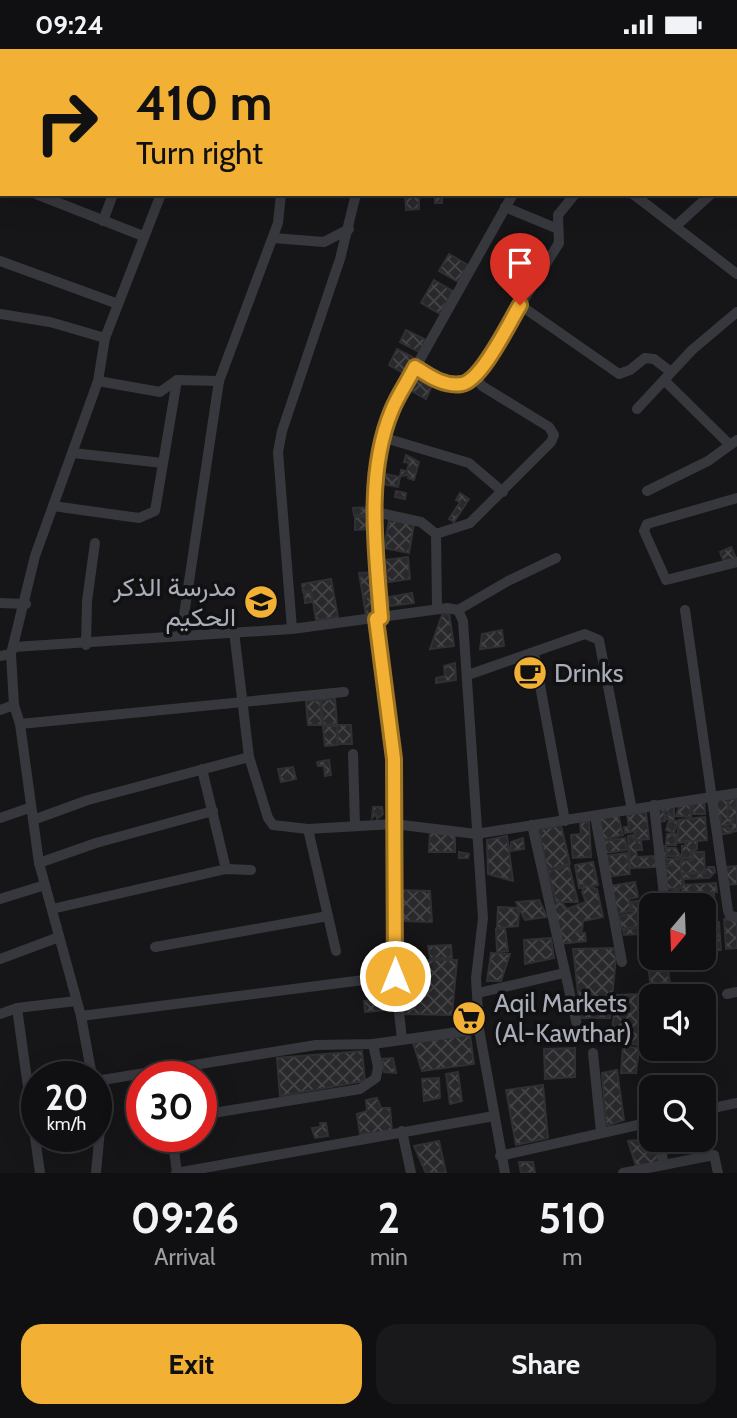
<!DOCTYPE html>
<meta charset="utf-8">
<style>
:root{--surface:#101012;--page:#19191b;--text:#f1f3f6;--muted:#9c9d9f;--line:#303032;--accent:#f2b134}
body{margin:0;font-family:Cabin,Vazirmatn,sans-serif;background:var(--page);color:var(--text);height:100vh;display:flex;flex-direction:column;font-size:26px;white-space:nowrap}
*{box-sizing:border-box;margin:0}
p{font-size:23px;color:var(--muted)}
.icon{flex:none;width:38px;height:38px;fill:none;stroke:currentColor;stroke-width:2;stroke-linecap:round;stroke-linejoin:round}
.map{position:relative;height:1124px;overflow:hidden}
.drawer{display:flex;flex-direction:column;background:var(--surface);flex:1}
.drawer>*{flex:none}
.banner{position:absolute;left:0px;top:0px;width:738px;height:147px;box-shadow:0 7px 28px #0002,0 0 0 2px var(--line);background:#f2b134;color:#111;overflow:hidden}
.needle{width:46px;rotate:199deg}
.buttons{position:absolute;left:639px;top:844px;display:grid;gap:14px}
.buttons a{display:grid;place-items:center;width:77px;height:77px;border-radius:14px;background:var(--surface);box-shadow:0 7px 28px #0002,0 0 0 2px var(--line);font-size:35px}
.speed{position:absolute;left:21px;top:1012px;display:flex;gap:14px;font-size:35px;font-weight:700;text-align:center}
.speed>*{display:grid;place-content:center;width:91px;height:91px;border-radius:50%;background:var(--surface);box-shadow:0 7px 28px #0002,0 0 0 2px var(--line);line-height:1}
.speed small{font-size:18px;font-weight:400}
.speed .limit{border:10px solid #d22;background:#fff;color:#111}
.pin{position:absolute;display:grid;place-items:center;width:60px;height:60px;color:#fff;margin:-72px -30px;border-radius:50% 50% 50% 0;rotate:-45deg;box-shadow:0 0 7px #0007}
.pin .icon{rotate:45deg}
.me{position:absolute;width:77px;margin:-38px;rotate:0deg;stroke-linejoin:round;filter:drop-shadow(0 0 5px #0008)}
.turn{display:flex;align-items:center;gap:24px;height:147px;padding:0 21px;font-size:32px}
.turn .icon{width:91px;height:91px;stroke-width:2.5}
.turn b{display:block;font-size:49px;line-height:60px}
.eta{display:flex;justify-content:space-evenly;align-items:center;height:119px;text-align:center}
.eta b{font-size:42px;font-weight:700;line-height:49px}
.primary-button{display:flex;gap:14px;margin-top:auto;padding:14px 21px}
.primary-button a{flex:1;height:80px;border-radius:21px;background:var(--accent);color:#111;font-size:28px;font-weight:700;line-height:80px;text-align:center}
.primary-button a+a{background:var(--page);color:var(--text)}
.status{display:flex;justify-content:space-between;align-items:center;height:49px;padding:0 35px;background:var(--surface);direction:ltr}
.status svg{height:19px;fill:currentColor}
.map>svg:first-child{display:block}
</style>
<div class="status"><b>09:24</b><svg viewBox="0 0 49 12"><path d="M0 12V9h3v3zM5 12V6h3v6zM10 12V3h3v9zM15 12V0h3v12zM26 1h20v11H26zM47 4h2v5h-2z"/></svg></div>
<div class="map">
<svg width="737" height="1124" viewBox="0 0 737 1124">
<defs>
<pattern id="building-cross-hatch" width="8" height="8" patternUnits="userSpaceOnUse" patternTransform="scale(1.75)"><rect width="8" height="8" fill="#29292c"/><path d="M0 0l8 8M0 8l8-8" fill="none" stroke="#454548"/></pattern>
</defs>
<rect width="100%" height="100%" fill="#161618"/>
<g fill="url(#building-cross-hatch)" stroke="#303034" stroke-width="2">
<polygon points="405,145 419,145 419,160 406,161"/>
<rect x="435" y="145" width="7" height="9"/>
<polygon points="449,205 468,216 458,233 439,222"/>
<polygon points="434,231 453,242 440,265 421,254"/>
<polygon points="406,281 426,291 419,303 400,293"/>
<polygon points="397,300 416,310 407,326 389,316"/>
<polygon points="417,331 431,339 426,350 412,342"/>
<polygon points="406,406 419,413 414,431 408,429 409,426 400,427 401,421 407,422 409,414 404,413"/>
<polygon points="385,425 400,428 398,438 383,435"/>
<polygon points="396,442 406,444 405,450 395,448"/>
<polygon points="460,444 469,450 454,473 449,470 460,453 456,451"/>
<polygon points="371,458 371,466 354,466 353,459"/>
<polygon points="355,468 371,468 371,480 355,481"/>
<polygon points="389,471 414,475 409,504 384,499"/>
<polygon points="731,498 736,509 724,513 720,503"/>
<polygon points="408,508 410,530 388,533 385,511"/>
<polygon points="375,523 377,545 363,547 359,524"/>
<polygon points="331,530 338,568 316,571 311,541 303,543 302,535"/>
<polygon points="311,543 312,553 305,554 304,544"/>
<polygon points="412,544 414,554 389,557 389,548"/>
<polygon points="378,547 381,564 366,566 363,549"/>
<polygon points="449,564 454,597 430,600 442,566"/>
<polygon points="502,581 504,597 480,600 482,585"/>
<polygon points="455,614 456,631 436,634 436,629 445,627 444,617"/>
<polygon points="335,650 337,675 323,676 321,651"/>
<polygon points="320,651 322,676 308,676 306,652"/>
<polygon points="337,676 351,676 352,695 338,695"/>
<polygon points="323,677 337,677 337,696 325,697"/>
<polygon points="329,711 331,726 325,727 324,717 318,717 317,713"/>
<polygon points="293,718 296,730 281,733 278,720"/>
<polygon points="704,750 705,765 693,765 692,751"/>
<polygon points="724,750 736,750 737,760 730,761 728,752"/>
<polygon points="727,750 732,775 720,777 721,767 715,764 712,752"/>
<polygon points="690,752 691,768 676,767 680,756"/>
<polygon points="674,754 674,772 664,769 664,766 670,766 665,761 664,755"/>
<polygon points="664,756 665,772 657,773 656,757"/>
<polygon points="373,758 382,758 383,765 377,770 376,765 372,769"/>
<polygon points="737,759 737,782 731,783 733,769 728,769 727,760"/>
<polygon points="646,763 649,790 637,791 634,786 636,782 625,784 624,778 629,778 627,766"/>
<polygon points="618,765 623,786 602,791 598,769"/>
<polygon points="705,768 707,791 677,794 679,771"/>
<polygon points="669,772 678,772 674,784 666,781"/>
<polygon points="580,773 589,773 591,808 573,809 571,786 581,785"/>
<polygon points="561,776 570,815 547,820 539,781"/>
<polygon points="729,778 731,784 717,786 716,780"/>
<polygon points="430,783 455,783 455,803 429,803"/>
<polygon points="667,785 676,785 676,796 666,796"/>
<polygon points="634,786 634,792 641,792 642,801 636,801 637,808 655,807 656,818 630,819 628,787"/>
<polygon points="507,787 513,832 488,825 487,791"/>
<polygon points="523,789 524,800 510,802 511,793"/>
<polygon points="625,789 627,801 606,804 603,792"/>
<polygon points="685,792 697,792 697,800 691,802 691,809 682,809 682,797 686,797"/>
<polygon points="659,795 666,798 666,810 679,810 682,805 684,839 667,840 666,817 671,816 662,813"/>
<polygon points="667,799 676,799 681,808 667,807"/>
<polygon points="459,803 469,805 468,809 459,809"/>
<polygon points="693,803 704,803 705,823 681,824 681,812 693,811"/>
<polygon points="627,804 630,825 607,828 604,807"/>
<polygon points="593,813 598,836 579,839 575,816"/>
<polygon points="569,817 578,853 556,853 548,822"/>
<polygon points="737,817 737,835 726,836 725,818"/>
<polygon points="708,818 714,818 715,823 709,829 682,830 682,825 705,824"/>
<polygon points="635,833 638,848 629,850 631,862 616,865 610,837"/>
<polygon points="716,834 717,843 682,845 682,836"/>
<polygon points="584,836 597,840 603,868 583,872 582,881 575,883 585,884 586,892 560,895 554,857 560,852 567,860 586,853 582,843"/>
<polygon points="678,840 684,850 672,856 672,850 665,851 664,845"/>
<polygon points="400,841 430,842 432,873 402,872"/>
<polygon points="714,845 715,861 704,861 704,856 679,856 686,852 686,847"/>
<polygon points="654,849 655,856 644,860 646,871 636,872 639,877 621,880 619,867 633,864 631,853"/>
<polygon points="539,851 547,868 525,871 516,853"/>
<polygon points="498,858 519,859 518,877 497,879"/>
<polygon points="651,861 651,897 640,898 639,885 624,886 623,881 639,879 638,873 648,872 647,862"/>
<polygon points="737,869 737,899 726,900 724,870"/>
<polygon points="719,873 721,901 704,902 704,874"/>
<polygon points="496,880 505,880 508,902 497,903"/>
<polygon points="551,889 554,909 525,915 524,891"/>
<polygon points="451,896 452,909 430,909 428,897"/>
<polygon points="617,899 610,969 581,969 573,900"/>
<polygon points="491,904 510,905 501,932 487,932"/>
<polygon points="647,908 666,908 672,947 652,947"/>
<polygon points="401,911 457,911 452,966 403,965"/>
<polygon points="640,945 639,996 611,991 616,946"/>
<polygon points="386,951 386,961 365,963 364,952"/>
<polygon points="470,986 474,1015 422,1022 413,994"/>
<polygon points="623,997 639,999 636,1024 621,1024"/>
<polygon points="575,999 575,1028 545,1030 544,1000"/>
<polygon points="660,999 681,999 682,1010 663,1012"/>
<polygon points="362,1002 365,1032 280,1047 277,1009"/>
<polygon points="393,1009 396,1024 384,1023 382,1010"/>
<polygon points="617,1021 624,1071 606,1077 602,1024"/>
<polygon points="458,1023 462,1052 450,1055 446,1025"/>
<polygon points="439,1029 440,1049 424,1052 422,1030"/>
<polygon points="543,1036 548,1089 516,1096 506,1041"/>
<polygon points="377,1049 381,1059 390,1059 392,1082 360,1085 357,1065 367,1062 366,1051"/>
<polygon points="320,1074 326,1074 328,1087 315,1089 312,1079 321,1078"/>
<polygon points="641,1091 643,1102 656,1100 659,1114 636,1117 628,1092"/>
<polygon points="439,1092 446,1124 426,1124 414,1097"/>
<polygon points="519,1113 533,1113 535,1124 521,1124"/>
</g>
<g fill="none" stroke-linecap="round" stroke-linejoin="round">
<g stroke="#37383d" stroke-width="10">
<polyline points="453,0 454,2"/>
<polyline points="724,0 726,2"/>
<polyline points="42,2 43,0"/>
<polyline points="90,2 91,0"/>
<polyline points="163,2 164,0"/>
<polyline points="219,2 220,0"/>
<polyline points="284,2 284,0"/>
<polyline points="312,2 313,0"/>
<polyline points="377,2 387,0"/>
<polyline points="573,2 576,0"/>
<polyline points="0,44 2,44"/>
<polyline points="0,117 2,118"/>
<polyline points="36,145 143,187"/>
<polyline points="356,145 340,210 282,382 278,403 292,580 447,559 458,561 463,572 483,869 476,929 479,980 505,1124"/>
<polyline points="633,145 737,225"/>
<polyline points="505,158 558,180"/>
<polyline points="103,172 113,145"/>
<polyline points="676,177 711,145"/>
<polyline points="273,189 324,193 349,180"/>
<polyline points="0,212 118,255"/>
<polyline points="520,256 619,325 630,321 645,309 654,310 671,323"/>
<polyline points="0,265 50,273 105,289"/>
<path d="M415,318C436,332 452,339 476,328"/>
<polyline points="664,331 730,396"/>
<polyline points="98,332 160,343 177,331 219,332"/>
<polyline points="637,360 692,301 737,263"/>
<polyline points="385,389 469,414 503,443"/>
<polyline points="73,404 163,414"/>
<polyline points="647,442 708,412 737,391"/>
<polyline points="737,449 647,475 644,482 666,531 737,513"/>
<polyline points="53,457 139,469 155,462 177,331"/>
<polyline points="376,463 421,473 436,485 437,560"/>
<polyline points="436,485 470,474 551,393 554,386 549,378 482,337 476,328 559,194 558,166 575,145"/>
<polyline points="0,554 26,555"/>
<polyline points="458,561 508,532 556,509"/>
<polyline points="685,561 728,862 730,867 737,868"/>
<polyline points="381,569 374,483 379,412 391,362 513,145"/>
<polyline points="376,570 394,710 395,927 402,990"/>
<polyline points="234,582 249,708 268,769 273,776 308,780 394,775 476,785 737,744"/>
<polyline points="181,586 219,332 278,174 281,145"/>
<polyline points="86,596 87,552 95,494"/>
<polyline points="14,598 292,580"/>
<polyline points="534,604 565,772"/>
<polyline points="0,607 11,605"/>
<polyline points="468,626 585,585 599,591 632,761"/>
<polyline points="0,661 14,656"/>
<polyline points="20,675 344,643"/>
<polyline points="353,705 355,776"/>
<polyline points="202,720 226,820"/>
<polyline points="654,756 665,856"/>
<polyline points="595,767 622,913"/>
<polyline points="0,769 29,759"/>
<polyline points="33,771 88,751 249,708"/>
<polyline points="532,776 577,976"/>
<polyline points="308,780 336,902"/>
<polyline points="39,814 96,794 213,762"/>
<polyline points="0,850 45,836"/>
<polyline points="52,860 226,820 251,821"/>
<polyline points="155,898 328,867"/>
<polyline points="0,910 59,888"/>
<polyline points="478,944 564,924"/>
<polyline points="727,945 737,943"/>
<polyline points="0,965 17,959"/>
<polyline points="81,967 395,927"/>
<polyline points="593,1004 601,1083"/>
<polyline points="92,1027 81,967 39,814 20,675 14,656 11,605 35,507 98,332 105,289 161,145"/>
<polyline points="96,1032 316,996 373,995 479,980"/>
<polyline points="96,1052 100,1080 96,1124"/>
<polyline points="704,1061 737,1054"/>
<polyline points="201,1066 360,1040 376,1029 378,1018 373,995"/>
<polyline points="402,1082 411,1124"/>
<polyline points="172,1087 177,1123"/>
<polyline points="659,1090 664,1116"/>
<polyline points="500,1107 651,1073"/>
<polyline points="40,1124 17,959 76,952"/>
<polyline points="176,1124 494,1067"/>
<polyline points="623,1124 714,1106 718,1124"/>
</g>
</g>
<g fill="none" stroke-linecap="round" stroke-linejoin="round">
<g stroke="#9d7322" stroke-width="18">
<path id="route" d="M395,927L394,710L376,570L381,569C376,503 365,425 392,361C398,346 408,332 415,318C429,327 444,338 462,335C482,331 509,274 520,256"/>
</g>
<use href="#route" stroke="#f2b134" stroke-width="12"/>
</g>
<defs>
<g id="school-disc" transform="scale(1.75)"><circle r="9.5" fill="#f2b134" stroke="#111113"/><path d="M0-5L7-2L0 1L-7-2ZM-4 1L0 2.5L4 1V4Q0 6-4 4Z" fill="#111"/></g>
<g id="cafe-disc" transform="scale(1.75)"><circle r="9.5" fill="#f2b134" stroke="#111113"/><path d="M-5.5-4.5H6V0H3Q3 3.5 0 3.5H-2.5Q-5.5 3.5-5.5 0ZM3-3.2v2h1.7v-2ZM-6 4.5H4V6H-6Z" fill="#111"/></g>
<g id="supermarket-disc" transform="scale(1.75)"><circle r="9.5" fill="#f2b134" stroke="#111113"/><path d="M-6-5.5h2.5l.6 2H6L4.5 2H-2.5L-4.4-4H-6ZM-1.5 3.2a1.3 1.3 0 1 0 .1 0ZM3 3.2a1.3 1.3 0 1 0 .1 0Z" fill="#111"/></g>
</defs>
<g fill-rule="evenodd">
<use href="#school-disc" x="261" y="553"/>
<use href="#cafe-disc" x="530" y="624"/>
<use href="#supermarket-disc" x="469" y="969"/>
</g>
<g text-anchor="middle" stroke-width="7" stroke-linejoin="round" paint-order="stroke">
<g font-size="26" fill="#a8adb8" stroke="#111113" text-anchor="start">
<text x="236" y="547" text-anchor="end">مدرسة الذكر<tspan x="236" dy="30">الحكيم</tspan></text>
<text x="554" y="633">Drinks</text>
<text x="494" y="963">Aqil Markets<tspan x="494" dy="30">(Al-Kawthar)</tspan></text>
</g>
</g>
</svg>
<div class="buttons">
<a><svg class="needle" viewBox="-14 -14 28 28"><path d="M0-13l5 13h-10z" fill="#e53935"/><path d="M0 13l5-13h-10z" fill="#9c9d9f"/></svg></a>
<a><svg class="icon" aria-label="sound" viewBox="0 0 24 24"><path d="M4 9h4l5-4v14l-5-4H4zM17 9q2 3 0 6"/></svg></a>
<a><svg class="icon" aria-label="search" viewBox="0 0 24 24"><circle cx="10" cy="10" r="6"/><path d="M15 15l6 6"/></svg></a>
</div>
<div class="speed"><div>20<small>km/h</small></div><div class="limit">30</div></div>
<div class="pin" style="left:520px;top:256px;background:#d93025"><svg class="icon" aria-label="arrive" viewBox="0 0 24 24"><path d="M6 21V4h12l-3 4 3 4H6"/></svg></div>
<svg class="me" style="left:395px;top:927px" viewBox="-20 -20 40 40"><circle r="17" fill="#f2b134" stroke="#fff" stroke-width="3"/><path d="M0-11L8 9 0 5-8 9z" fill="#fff"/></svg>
<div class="banner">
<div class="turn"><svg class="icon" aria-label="right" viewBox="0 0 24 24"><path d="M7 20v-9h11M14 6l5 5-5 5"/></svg><div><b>410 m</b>Turn right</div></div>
</div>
</div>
<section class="drawer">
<div class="eta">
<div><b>09:26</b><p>Arrival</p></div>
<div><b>2</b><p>min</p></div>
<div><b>510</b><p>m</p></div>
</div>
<div class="primary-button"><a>Exit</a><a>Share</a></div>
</section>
